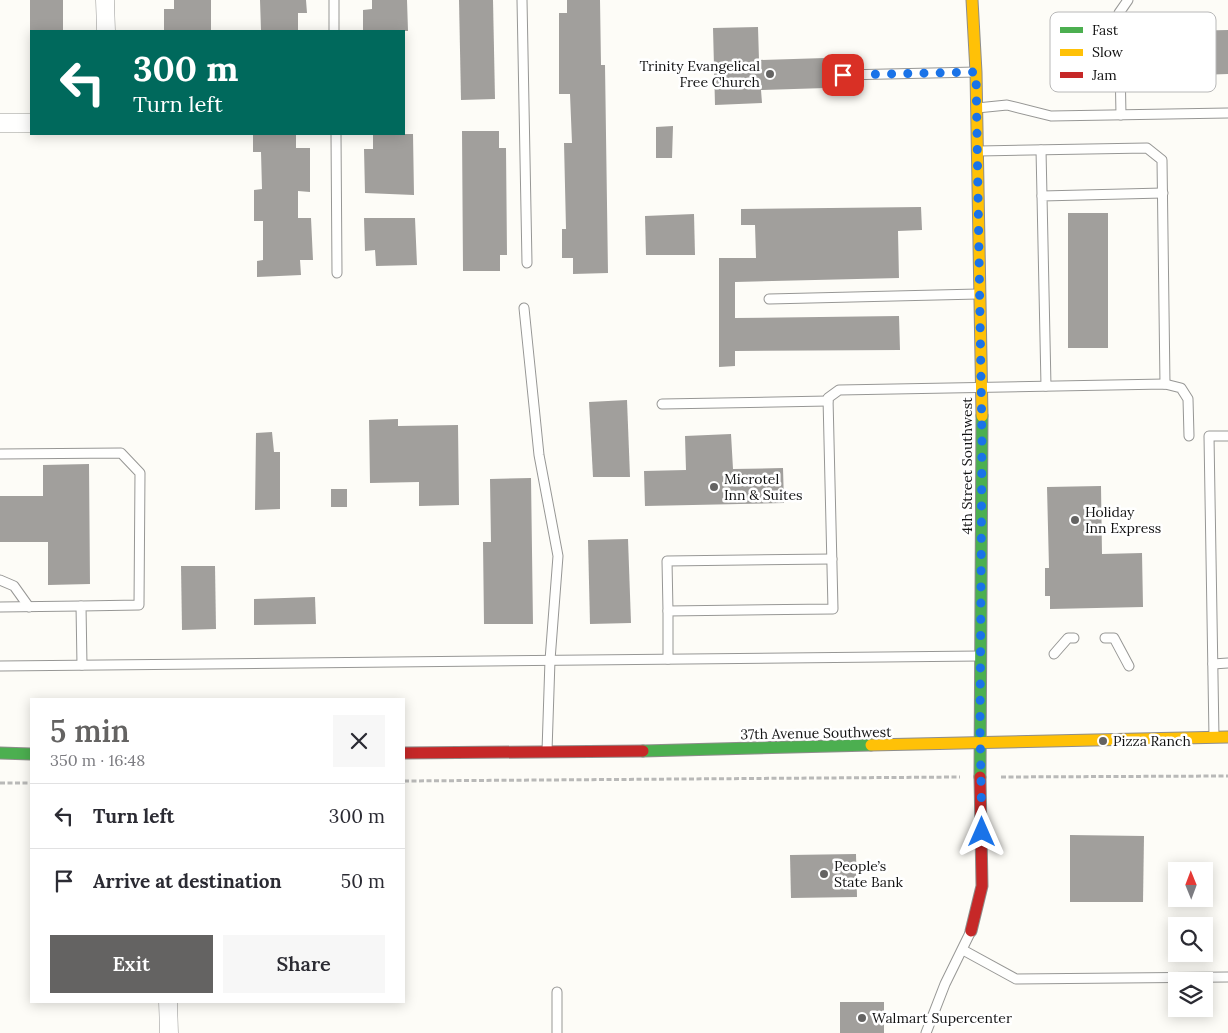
<!DOCTYPE html>
<meta charset="utf-8">
<style>
:root{--surface:#fff;--page:#f7f7f7;--text:#2b2b33;--muted:#7c7c81;--line:#e1e1e2;--accent:#646362}
body{margin:0;font-family:Lora,serif;background:var(--page);color:var(--text);height:100vh;display:flex;flex-direction:column;font-size:19px;white-space:nowrap}
*{box-sizing:border-box;margin:0}
p{font-size:16px;color:var(--muted)}
.icon{flex:none;width:28px;height:28px;fill:none;stroke:currentColor;stroke-width:2;stroke-linecap:round;stroke-linejoin:round}
.map{position:relative;flex:1;overflow:hidden}
.details{position:absolute;left:30px;top:698px;width:375px;height:305px;display:flex;flex-direction:column;background:var(--surface);border-radius:0px;box-shadow:0 2px 12px #0003}
.details>*{flex:none}
.banner{position:absolute;left:30px;top:30px;width:375px;height:105px;border-radius:0px;box-shadow:0 2px 12px #0003;background:#00695c;color:#fff;overflow:hidden}
.needle{width:32px;rotate:359deg}
.tools{position:absolute;left:1168px;top:862px;display:grid;gap:10px}
.tools a{display:grid;place-items:center;width:45px;height:45px;border-radius:0px;background:var(--surface);box-shadow:0 2px 12px #0003;font-size:25px}
.pin{position:absolute;display:grid;place-items:center;width:42px;height:42px;color:#fff;margin:-21px;border-radius:10px;box-shadow:0 2px 8px #0006}
.me{position:absolute;width:55px;margin:-28px;rotate:0deg;stroke-linejoin:round;filter:drop-shadow(0 0 4px #0008)}
.turn{display:flex;align-items:center;gap:18px;height:105px;padding:0 20px;font-size:22px}
.turn .icon{width:65px;height:65px;stroke-width:2.5}
.turn b{display:block;font-size:35px;line-height:42px}
.round{display:grid;place-items:center;flex:none;width:52px;height:52px;border-radius:0px;background:var(--page)}
.headline{display:flex;align-items:center;justify-content:space-between;height:85px;padding:0 20px}
h1{font-size:30px;font-weight:600;line-height:38px;color:var(--accent)}
.action{display:flex;gap:10px;margin-top:auto;padding:10px 20px}
.action a{flex:1;height:58px;border-radius:0px;background:var(--accent);color:#fff;font-size:20px;font-weight:600;line-height:58px;text-align:center}
.action a+a{background:var(--page);color:var(--text)}
ul{padding:0;list-style:none}
li{display:flex;align-items:center;gap:15px;height:65px;padding:0 20px;border-top:1px solid var(--line)}
li div{flex:1}
li b{display:block;font-size:19px}
li em{font-style:normal}
.map>svg:first-child{display:block}
</style>
<div class="map">
<svg width="1228" height="1033" viewBox="0 0 1228 1033">
<rect width="100%" height="100%" fill="#fdfcf7"/>
<g fill="#a19f9c">
<rect x="30" y="0" width="33" height="31"/>
<polygon points="174,0 211,0 211,31 164,31 164,9 174,9"/>
<polygon points="260,0 306,0 307,13 298,13 298,31 261,31"/>
<polygon points="372,0 407,0 408,31 363,31 363,10 372,9"/>
<polygon points="459,0 493,0 495,99 461,100"/>
<polygon points="567,0 600,0 601,65 605,65 608,273 573,274 573,258 562,258 562,229 566,229 564,143 572,143 570,94 559,94 559,13 567,13"/>
<polygon points="758,27 759,60 825,58 826,88 761,90 762,103 715,105 713,28"/>
<polygon points="1228,30 1228,74 1139,77 1138,32"/>
<polygon points="673,126 672,158 656,158 656,127"/>
<polygon points="462,131 499,131 499,148 506,148 507,255 500,255 500,271 463,271"/>
<polygon points="253,134 296,134 296,148 310,148 310,192 298,191 298,218 311,218 313,260 300,260 301,275 257,277 257,261 263,260 263,221 254,221 254,190 262,189 261,152 253,152"/>
<polygon points="373,134 413,134 414,195 365,193 364,149 373,149"/>
<polygon points="921,207 922,230 898,231 899,278 735,282 735,318 899,316 900,350 735,351 735,366 719,367 719,258 756,258 755,225 741,225 741,209"/>
<rect x="1068" y="213" width="40" height="135"/>
<polygon points="694,214 695,255 646,255 645,216"/>
<polygon points="364,218 415,218 417,265 376,266 375,250 365,251"/>
<polygon points="627,400 630,477 593,477 589,402"/>
<polygon points="398,419 398,426 458,425 459,505 419,506 419,482 370,483 369,420"/>
<polygon points="272,432 274,452 280,452 280,509 255,510 256,433"/>
<polygon points="731,434 733,469 783,468 784,503 645,506 644,471 686,470 685,436"/>
<polygon points="89,464 90,584 48,585 48,542 0,542 0,496 43,496 43,465"/>
<polygon points="531,478 533,624 484,624 483,542 491,542 490,479"/>
<polygon points="1101,486 1102,554 1142,553 1143,607 1050,609 1050,596 1045,596 1045,568 1049,568 1047,487"/>
<rect x="331" y="489" width="16" height="18"/>
<polygon points="628,539 631,623 590,624 588,540"/>
<polygon points="181,566 215,566 216,629 182,630"/>
<polygon points="315,597 316,624 254,625 254,599"/>
<polygon points="1070,835 1144,836 1143,902 1070,902"/>
<polygon points="856,854 857,897 791,898 790,855"/>
<rect x="840" y="1002" width="44" height="31"/>
</g>
<g fill="none" stroke-linecap="round" stroke-linejoin="round">
<g stroke="#979795" stroke-width="11">
<g id="lane">
<polyline points="334,0 334,31"/>
<polyline points="522,0 527,263"/>
<polyline points="843,75 976,72"/>
<polyline points="977,108 1007,105 1051,116 1228,113"/>
<polyline points="1121,115 1119,13 1128,0"/>
<polyline points="336,134 337,273"/>
<polyline points="1041,150 1042,196"/>
<polyline points="979,151 1147,148 1162,160 1165,384"/>
<polyline points="769,299 978,294"/>
<polyline points="524,308 539,455 558,556 550,660 547,751"/>
<polyline points="1046,386 1042,196 1163,193"/>
<polyline points="662,404 828,401"/>
<polyline points="0,454 121,453 140,473 139,605 81,606 82,665"/>
<polyline points="0,580 14,586 29,607"/>
<polyline points="0,607 81,606"/>
<polyline points="668,611 667,561 832,559"/>
<polyline points="1105,638 1114,638 1129,666"/>
<polyline points="1054,654 1068,638 1074,638"/>
<polyline points="668,659 668,611 833,609 828,398 839,390 1165,384 1181,388 1188,399 1189,436"/>
<polyline points="1213,664 1228,663"/>
<polyline points="0,666 980,656"/>
<polyline points="1214,737 1209,436 1228,436"/>
<polyline points="963,950 1016,979 1228,977"/>
<polyline points="557,992 557,1033"/>
<polyline points="926,1033 945,984 970,933"/>
</g>
</g>
<g stroke="#979795" stroke-width="19">
<g id="street">
<polyline points="105,0 106,31"/>
<polyline points="0,123 31,123"/>
<polyline points="168,1001 169,1033"/>
</g>
</g>
<g stroke="#8e8d8b" stroke-width="13">
<g id="fast">
<polyline points="643,751 871,745"/>
<polyline points="0,753 31,754"/>
<polyline points="980,777 982,416"/>
</g>
</g>
<g stroke="#8e8d8b" stroke-width="13">
<g id="slow">
<polyline points="972,0 976,72 982,416"/>
<polyline points="871,745 1228,737"/>
</g>
</g>
<g stroke="#8e8d8b" stroke-width="13">
<g id="jam">
<polyline points="404,753 643,751"/>
<polyline points="971,931 982,886 980,777"/>
</g>
</g>
<g stroke="#b9b9b8" stroke-width="3" stroke-dasharray="5 2.5" stroke-linecap="butt">
<polyline points="1001,777 1228,776"/>
<polyline points="404,781 960,777"/>
<polyline points="0,783 31,783"/>
</g>
<use href="#lane" stroke="#fffffe" stroke-width="9"/>
<use href="#street" stroke="#fffffe" stroke-width="18"/>
<use href="#fast" stroke="#4caf50" stroke-width="11"/>
<use href="#slow" stroke="#ffc107" stroke-width="11"/>
<use href="#jam" stroke="#c62828" stroke-width="11"/>
</g>
<g fill="none" stroke-linecap="round" stroke-linejoin="round">
<polyline stroke="#1a73e8" stroke-width="9" stroke-dasharray="0 16.2" points="843,75 976,72 982,439 980,727 982,832"/>
</g>
<g fill="#646362" stroke="#fff" stroke-width="2">
<circle cx="770" cy="74" r="5"/>
<circle cx="714" cy="487" r="5"/>
<circle cx="1075" cy="520" r="5"/>
<circle cx="1103" cy="741" r="5"/>
<circle cx="824" cy="874" r="5"/>
<circle cx="862" cy="1018" r="5"/>
</g>
<g text-anchor="middle" stroke-width="5" stroke-linejoin="round" paint-order="stroke">
<g font-size="14" fill="#111" stroke="#fff" text-anchor="start">
<text x="760" y="71" text-anchor="end">Trinity Evangelical<tspan x="760" dy="16">Free Church</tspan></text>
<text x="724" y="484">Microtel<tspan x="724" dy="16">Inn &amp; Suites</tspan></text>
<text x="1085" y="517">Holiday<tspan x="1085" dy="16">Inn Express</tspan></text>
<text x="1113" y="746">Pizza Ranch</text>
<text x="834" y="871">People’s<tspan x="834" dy="16">State Bank</tspan></text>
<text x="872" y="1023">Walmart Supercenter</text>
</g>
<g font-size="14" fill="#111" stroke="#fff">
<text transform="translate(967 466) rotate(-90)" y="5">4th Street Southwest</text>
<text transform="translate(816 733) rotate(-1)" y="5">37th Avenue Southwest</text>
</g>
</g>
<rect x="1050" y="12" width="166" height="80" rx="8" fill="#fff" stroke="#b8b8b8" stroke-width="1"/>
<rect x="1060" y="27" width="23" height="6" fill="#4caf50"/>
<rect x="1060" y="49" width="23" height="7" fill="#ffc107"/>
<rect x="1060" y="72" width="23" height="6" fill="#c62828"/>
<g font-size="14" fill="#111">
<text x="1092" y="35">Fast</text>
<text x="1092" y="57">Slow</text>
<text x="1092" y="80">Jam</text>
</g>
</svg>
<div class="tools">
<a><svg class="needle" viewBox="-14 -14 28 28"><path d="M0-13l5 13h-10z" fill="#e53935"/><path d="M0 13l5-13h-10z" fill="#7c7c81"/></svg></a>
<a><svg class="icon" aria-label="search" viewBox="0 0 24 24"><circle cx="10" cy="10" r="6"/><path d="M15 15l6 6"/></svg></a>
<a><svg class="icon" aria-label="layers" viewBox="0 0 24 24"><path d="M12 4l9 5-9 5-9-5zM3 14l9 5 9-5"/></svg></a>
</div>
<div class="pin" style="left:843px;top:75px;background:#d93025"><svg class="icon" aria-label="arrive" viewBox="0 0 24 24"><path d="M6 21V4h12l-3 4 3 4H6"/></svg></div>
<svg class="me" style="left:982px;top:832px" viewBox="-20 -20 40 40"><path d="M0-17L14 15 0 8-14 15z" fill="#1a73e8" stroke="#fff" stroke-width="4"/></svg>
<div class="banner">
<div class="turn"><svg class="icon" aria-label="left" viewBox="0 0 24 24"><path d="M17 20v-9H6M10 6l-5 5 5 5"/></svg><div><b>300 m</b>Turn left</div></div>
</div>
<section class="details">
<div class="headline"><div><h1>5 min</h1><p>350 m · 16:48</p></div><a class="round"><svg class="icon" aria-label="close" viewBox="0 0 24 24"><path d="M6 6l12 12M18 6L6 18"/></svg></a></div>
<ul>
<li><svg class="icon" aria-label="left" viewBox="0 0 24 24"><path d="M17 20v-9H6M10 6l-5 5 5 5"/></svg><div><b>Turn left</b></div><em>300 m</em></li>
<li><svg class="icon" aria-label="arrive" viewBox="0 0 24 24"><path d="M6 21V4h12l-3 4 3 4H6"/></svg><div><b>Arrive at destination</b></div><em>50 m</em></li>
</ul>
<div class="action"><a>Exit</a><a>Share</a></div>
</section>
</div>
